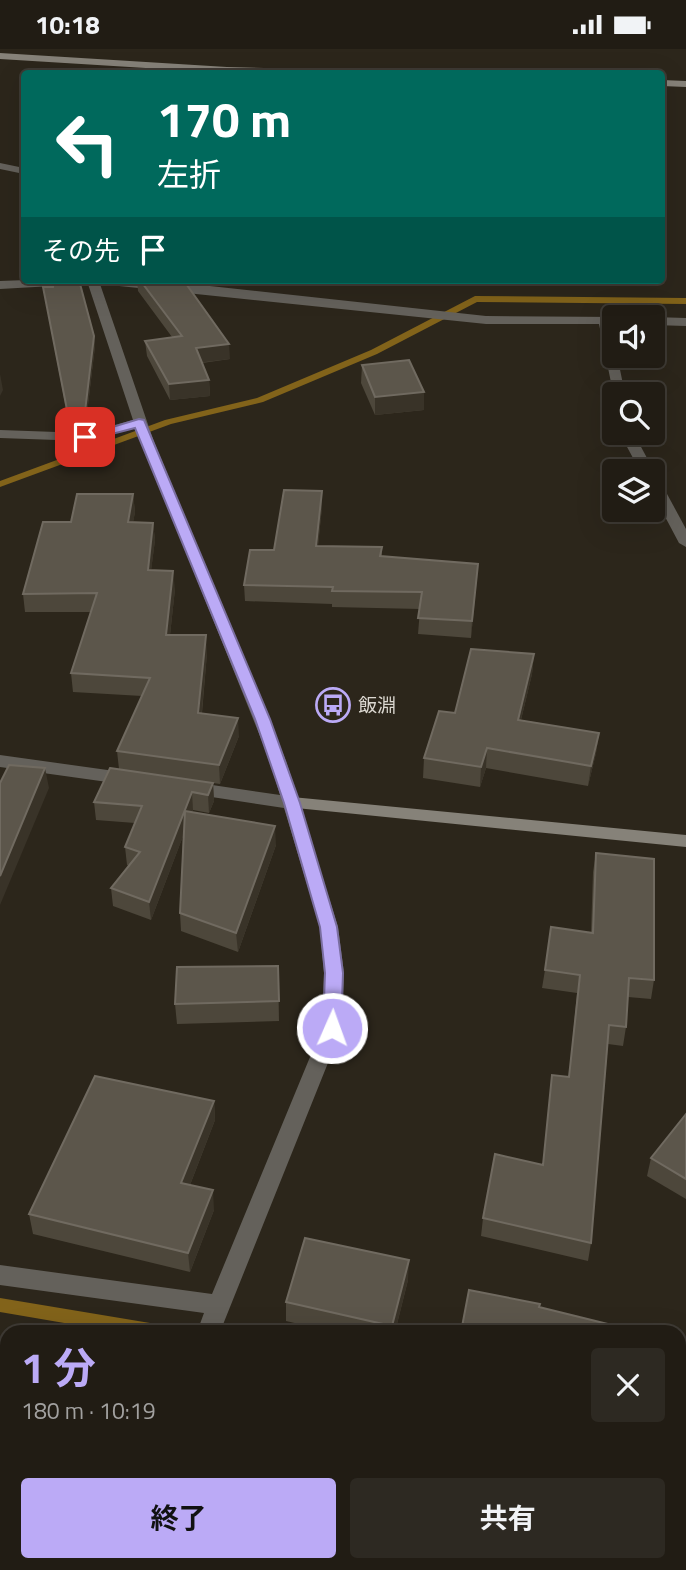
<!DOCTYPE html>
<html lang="ja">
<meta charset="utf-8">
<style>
:root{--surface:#211c14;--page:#2d2922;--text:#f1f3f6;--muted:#a2a1a0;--line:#3e3a34;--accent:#bbaaf6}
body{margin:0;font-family:"Titillium Web","Noto Sans JP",sans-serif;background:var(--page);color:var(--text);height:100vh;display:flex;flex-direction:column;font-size:26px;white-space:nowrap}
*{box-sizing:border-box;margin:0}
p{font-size:23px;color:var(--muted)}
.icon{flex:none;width:38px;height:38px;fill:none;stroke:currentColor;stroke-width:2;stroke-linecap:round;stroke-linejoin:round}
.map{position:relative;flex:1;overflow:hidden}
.side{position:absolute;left:0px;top:1276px;width:686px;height:247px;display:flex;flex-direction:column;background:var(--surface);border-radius:21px 21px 0 0;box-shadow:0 7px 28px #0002,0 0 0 2px var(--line)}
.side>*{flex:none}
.banner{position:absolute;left:21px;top:21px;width:644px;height:214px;border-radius:7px;box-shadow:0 7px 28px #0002,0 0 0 2px var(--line);background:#00695c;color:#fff;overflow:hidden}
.buttons{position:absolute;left:602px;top:256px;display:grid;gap:14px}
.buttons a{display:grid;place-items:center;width:63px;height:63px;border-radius:7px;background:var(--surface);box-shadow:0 7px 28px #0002,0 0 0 2px var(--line);font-size:35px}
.pin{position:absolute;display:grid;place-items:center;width:60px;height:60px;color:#fff;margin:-30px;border-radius:14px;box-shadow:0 4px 10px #0006}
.me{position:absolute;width:77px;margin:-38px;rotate:2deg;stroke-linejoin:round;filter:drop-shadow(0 0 5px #0008)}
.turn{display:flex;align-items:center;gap:24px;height:147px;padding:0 21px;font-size:32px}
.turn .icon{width:91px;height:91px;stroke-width:2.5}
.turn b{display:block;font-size:49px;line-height:60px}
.then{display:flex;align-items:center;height:66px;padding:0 21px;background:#0003;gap:14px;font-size:26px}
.round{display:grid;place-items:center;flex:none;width:74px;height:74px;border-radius:7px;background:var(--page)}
.headline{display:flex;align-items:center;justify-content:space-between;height:119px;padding:0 21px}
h1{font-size:42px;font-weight:700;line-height:52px;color:var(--accent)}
.action{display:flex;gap:14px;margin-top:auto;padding:14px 21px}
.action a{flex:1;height:80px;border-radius:7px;background:var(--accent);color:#111;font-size:28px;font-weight:700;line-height:80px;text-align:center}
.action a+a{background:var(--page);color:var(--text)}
.status{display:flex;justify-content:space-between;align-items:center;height:49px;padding:0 35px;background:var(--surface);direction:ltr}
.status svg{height:19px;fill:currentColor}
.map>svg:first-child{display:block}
</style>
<div class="status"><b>10:18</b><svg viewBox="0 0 49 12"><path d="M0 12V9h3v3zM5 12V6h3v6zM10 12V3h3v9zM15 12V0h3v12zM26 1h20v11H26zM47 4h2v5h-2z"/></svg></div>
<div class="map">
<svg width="686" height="1521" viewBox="0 0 686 1521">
<rect width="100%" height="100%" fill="#2c261b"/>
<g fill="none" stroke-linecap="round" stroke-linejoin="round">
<g fill="#82631a" fill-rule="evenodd">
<polygon points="475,247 686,249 686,255 477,253 377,305 263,353 171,375 0,438 0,432 165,371 257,349 371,301"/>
<polygon points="0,1249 162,1276 168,1278 170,1283 117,1283 0,1263"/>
<polygon points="679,1426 686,1428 686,1444 679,1442"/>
</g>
<g fill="#64615b" fill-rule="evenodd">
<polygon points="0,114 24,119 24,125 0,120"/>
<polygon points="27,231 173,233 486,267 616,268 614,275 611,275 614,306 617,306 625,345 614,345 614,348 599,275 486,275 100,235 154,393 286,712 338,878 344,924 342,979 220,1283 197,1283 204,1264 0,1236 0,1216 212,1245 322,979 324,924 320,878 284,759 192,745 183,739 192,733 280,746 270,712 136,379 85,392 0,389 0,381 85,384 133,371 88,235 0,240 0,232"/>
<polygon points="653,268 686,269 686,277 653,276"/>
<polygon points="619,383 633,383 654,422 653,424 640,422"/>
<polygon points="653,428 660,432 686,480 686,498 679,494 653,445"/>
<polygon points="0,706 129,724 138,730 129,736 0,718"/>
<polygon points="0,1294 7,1296 6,1317 0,1316"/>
<polygon points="94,1516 120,1516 118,1521 92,1521"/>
</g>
<g fill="#868279" fill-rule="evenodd">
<polygon points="0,4 227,18 344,21 349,24 227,24 0,10"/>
<polygon points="662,31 686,32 686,38 662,37"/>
<polygon points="292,748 686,786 686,798 286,758 283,754"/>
</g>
</g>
<g fill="#4d473b">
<polygon points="137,231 179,231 230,310 202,314 209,331 210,347 170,351 147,307 145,292 172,288 138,242"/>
<polygon points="43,238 94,287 95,297 85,381 70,381"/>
<polygon points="362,316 424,343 424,361 375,366 361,334"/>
<polygon points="322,442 322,458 318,497 382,498 382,508 478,515 471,589 418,585 420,560 332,558 332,555 245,552 244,536"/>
<polygon points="133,445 135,463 133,473 153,474 155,491 151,521 175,540 170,586 207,604 202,664 239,687 220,735 213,734 214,752 209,764 193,761 192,763 276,796 238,903 181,882 180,864 183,787 151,871 113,857 111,839 129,817 127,816 125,798 135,774 96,771 94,753 119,720 117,702 142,647 73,643 71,624 91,563 25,563 23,545 71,473"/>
<polygon points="534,605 532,625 521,671 599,684 596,704 588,737 486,719 480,738 423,729 424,709 455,664"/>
<polygon points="596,804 654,931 651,950 628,948 626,978 623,997 608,995 591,1194 588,1212 481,1187 483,1169 543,1116 552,1026 569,1028 577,944 542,939 545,921 591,884 593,823"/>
<polygon points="278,917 279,972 177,975 175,955"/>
<polygon points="214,1052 215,1071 190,1136 214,1161 190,1223 33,1185 29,1165"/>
<polygon points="686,1065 686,1150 647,1127 651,1109"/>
<polygon points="408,1231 395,1283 333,1283 286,1272 286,1253"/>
</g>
<g fill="#393328">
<polygon points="94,287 95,297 85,381 84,371"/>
<polygon points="229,295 230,310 197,314 196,299"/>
<polygon points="0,325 3,341 0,347"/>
<polygon points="209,331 210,347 170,351 169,335"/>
<polygon points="424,343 424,361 375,366 375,348"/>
<polygon points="322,442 322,458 316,513 316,497"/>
<polygon points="133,445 135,463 130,491 128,473"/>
<polygon points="153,474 155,491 149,539 148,521"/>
<polygon points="478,515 477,531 471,589 472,572"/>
<polygon points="173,522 175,540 168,604 166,586"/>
<polygon points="206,586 207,604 200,682 198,664"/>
<polygon points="534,605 532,625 516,691 518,671"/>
<polygon points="238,669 239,687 220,735 219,716"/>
<polygon points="599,684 596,704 588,737 591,717"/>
<polygon points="487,699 486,719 480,738 481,718"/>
<polygon points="45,719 49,739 0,856 0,827"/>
<polygon points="213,734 214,752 209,764 208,746"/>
<polygon points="192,743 193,761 151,871 149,853"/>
<polygon points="275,777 276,796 238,903 236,884"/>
<polygon points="214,1052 215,1071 183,1154 181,1134"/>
<polygon points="213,1141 214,1161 190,1223 188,1204"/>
<polygon points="409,1211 408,1231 395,1283 392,1283 392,1277"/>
<polygon points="29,1516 44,1516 41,1521 27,1521"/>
</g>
<g fill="#5c564b" stroke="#706a60" stroke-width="2">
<polygon points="54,231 79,231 94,287 84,371 69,371 43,238 53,238"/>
<polygon points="140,231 184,232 229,295 196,299 209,331 169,335 145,292 182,287"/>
<polygon points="409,311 424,343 375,348 362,316"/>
<polygon points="284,441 322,442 316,497 382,498 380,507 478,515 472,572 418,569 422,543 332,542 333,538 244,536 250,501 274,501"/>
<polygon points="77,445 133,445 128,473 153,474 148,521 173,522 166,586 206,586 198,664 238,669 219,716 117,702 150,629 71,624 97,544 23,545 43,473 71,473"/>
<polygon points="471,600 534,605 518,671 599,684 591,717 487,699 481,718 424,709 439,662 455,664"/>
<polygon points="9,716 45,719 0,827 0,734"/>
<polygon points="110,719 213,734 208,746 192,743 149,853 111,839 140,803 125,798 142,757 94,753"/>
<polygon points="185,762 275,777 236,884 180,864"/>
<polygon points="596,804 654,810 654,931 629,929 626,978 609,976 591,1194 483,1169 495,1105 543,1116 552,1026 569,1028 580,926 545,921 551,878 593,884"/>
<polygon points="278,917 279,952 175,955 177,918"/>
<polygon points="95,1027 214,1052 181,1134 213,1141 188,1204 29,1165"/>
<polygon points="686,1065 686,1130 651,1109"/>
<polygon points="305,1189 409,1211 392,1277 286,1253"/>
<polygon points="469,1241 540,1255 539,1258 620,1278 619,1283 461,1283"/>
<polygon points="2,1340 7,1341 7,1516 29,1516 27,1521 0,1521 0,1344"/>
<polygon points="220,1516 254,1516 253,1518 280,1521 219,1521"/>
</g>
<polygon fill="#bbaaf6" stroke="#7a6ea0" stroke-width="2" points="139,370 144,371 147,378 270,670 300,754 337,878 343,924 341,979 339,984 326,984 323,979 325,924 320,878 284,754 255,670 135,379 85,392 79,388"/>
<defs>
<g id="bus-ring" transform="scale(1.75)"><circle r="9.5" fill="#2c261b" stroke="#bbaaf6" stroke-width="1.5"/><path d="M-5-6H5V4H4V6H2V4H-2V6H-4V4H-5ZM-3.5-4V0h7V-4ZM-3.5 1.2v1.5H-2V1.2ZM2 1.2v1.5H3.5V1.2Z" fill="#bbaaf6"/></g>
</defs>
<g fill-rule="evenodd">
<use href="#bus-ring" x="333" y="656"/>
</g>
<g text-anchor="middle" stroke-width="5" stroke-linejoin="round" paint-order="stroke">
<g font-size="19" fill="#dbd7d0" stroke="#2c261b" text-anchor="start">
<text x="358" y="663">飯淵</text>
</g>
</g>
</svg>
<div class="buttons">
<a><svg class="icon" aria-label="sound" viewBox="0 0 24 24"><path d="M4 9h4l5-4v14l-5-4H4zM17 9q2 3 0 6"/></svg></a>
<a><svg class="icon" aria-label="search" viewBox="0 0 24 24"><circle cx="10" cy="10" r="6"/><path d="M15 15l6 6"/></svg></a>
<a><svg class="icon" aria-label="layers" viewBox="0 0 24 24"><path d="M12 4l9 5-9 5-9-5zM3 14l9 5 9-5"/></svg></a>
</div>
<div class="pin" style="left:85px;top:388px;background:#d93025"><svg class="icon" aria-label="arrive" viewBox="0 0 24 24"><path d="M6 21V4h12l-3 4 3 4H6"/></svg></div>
<svg class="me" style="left:332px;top:979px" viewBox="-20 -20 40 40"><circle r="17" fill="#bbaaf6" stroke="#fff" stroke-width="3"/><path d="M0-11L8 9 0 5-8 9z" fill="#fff"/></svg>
<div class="banner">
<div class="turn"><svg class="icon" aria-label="left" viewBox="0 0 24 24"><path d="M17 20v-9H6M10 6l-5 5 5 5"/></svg><div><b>170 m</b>左折</div></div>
<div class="then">その先<svg class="icon" aria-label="arrive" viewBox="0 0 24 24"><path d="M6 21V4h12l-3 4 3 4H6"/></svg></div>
</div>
<section class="side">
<div class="headline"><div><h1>1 分</h1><p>180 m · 10:19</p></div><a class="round"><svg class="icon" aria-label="close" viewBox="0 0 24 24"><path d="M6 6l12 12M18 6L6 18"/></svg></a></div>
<div class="action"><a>終了</a><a>共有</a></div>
</section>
</div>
